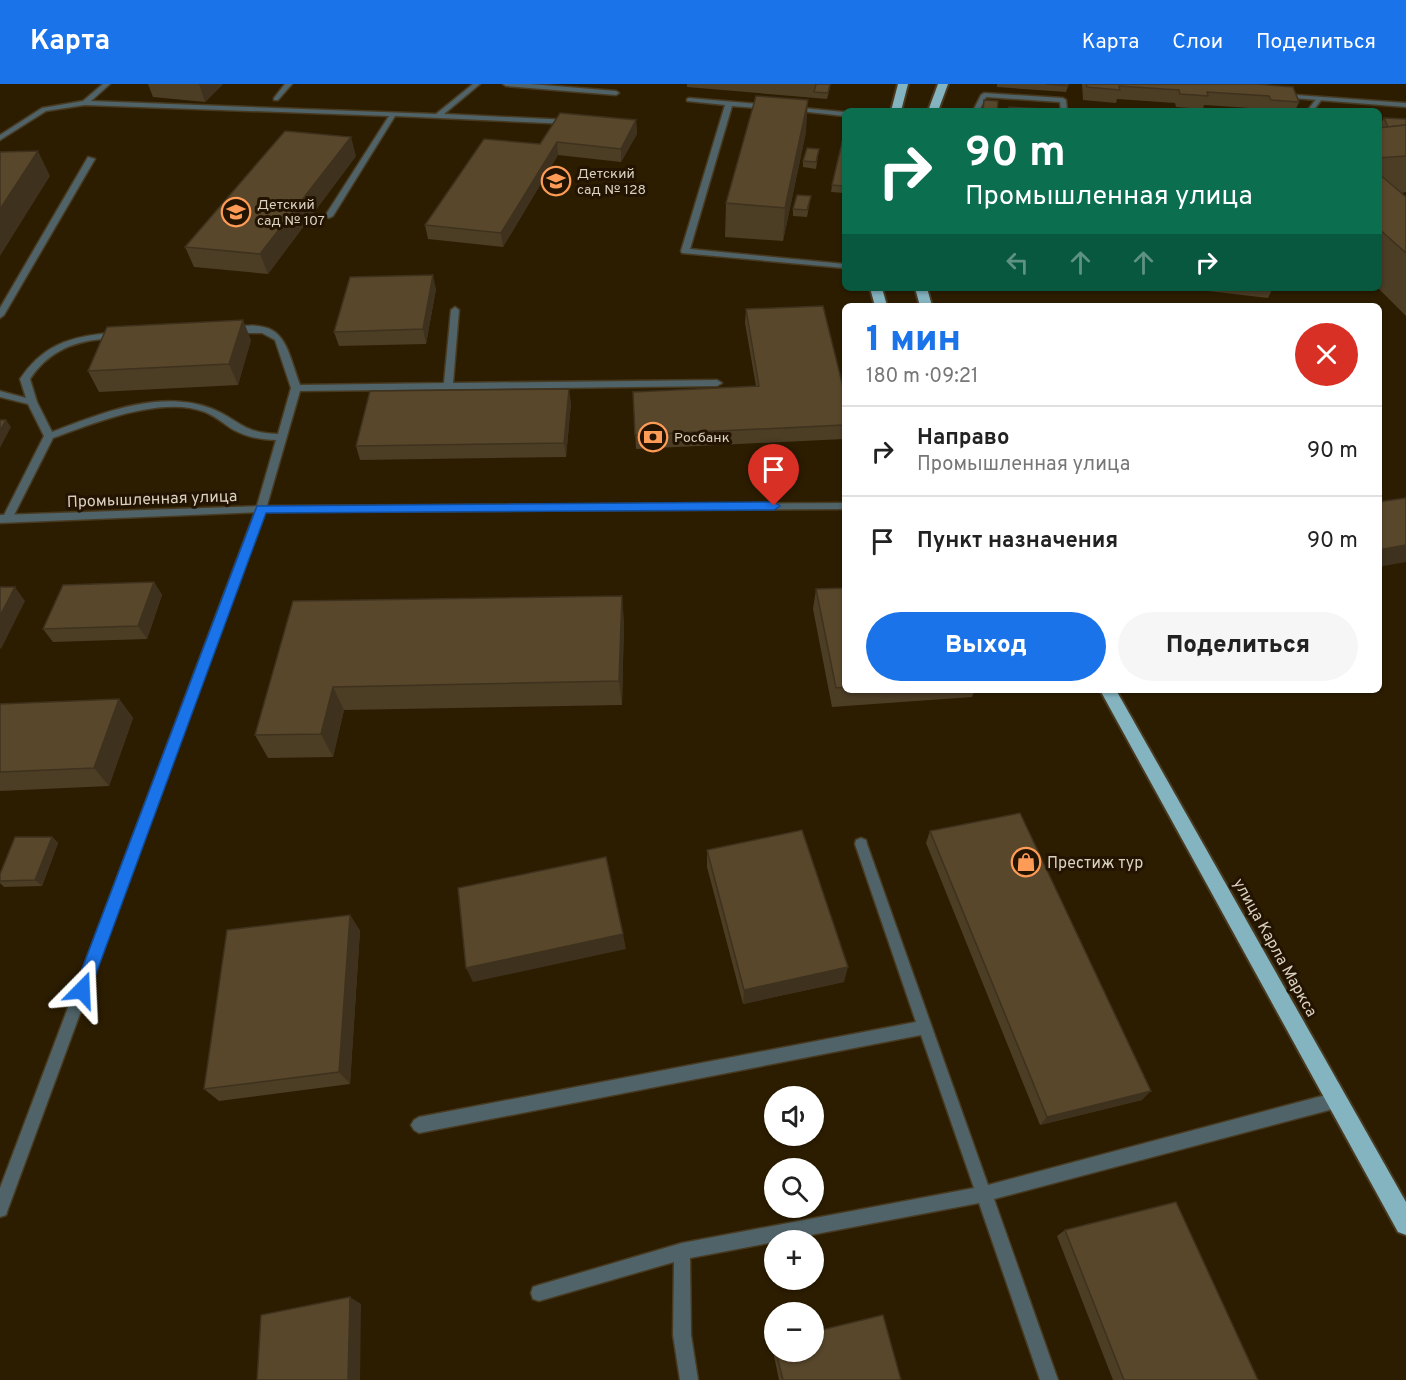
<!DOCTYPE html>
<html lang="ru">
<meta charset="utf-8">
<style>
:root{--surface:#fff;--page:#f6f6f6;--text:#222;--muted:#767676;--line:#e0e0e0;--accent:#1a73e8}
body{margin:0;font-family:Overpass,sans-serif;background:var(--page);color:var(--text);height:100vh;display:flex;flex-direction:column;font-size:22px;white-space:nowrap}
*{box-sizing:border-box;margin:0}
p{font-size:20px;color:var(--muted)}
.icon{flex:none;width:33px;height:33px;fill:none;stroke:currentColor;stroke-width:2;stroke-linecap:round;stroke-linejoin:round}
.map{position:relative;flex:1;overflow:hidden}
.details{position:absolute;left:842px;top:219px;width:540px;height:390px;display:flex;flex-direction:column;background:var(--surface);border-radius:9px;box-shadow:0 2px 4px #0004}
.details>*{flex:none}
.guide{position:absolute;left:842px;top:24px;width:540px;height:183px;border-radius:9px;box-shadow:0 2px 4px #0004;background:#0b6e4f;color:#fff;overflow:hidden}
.buttons{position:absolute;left:764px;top:1002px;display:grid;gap:12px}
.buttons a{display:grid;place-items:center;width:60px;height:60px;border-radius:50%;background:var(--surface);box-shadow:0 2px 4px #0004;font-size:30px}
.pin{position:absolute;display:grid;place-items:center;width:51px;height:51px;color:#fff;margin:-62px -26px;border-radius:50% 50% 50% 0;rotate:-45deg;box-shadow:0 0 6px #0007}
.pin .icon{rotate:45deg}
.me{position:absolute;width:66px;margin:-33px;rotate:21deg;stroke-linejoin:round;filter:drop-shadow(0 0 4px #0008)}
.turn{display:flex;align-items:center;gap:21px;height:126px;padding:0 24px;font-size:27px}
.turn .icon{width:78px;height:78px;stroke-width:2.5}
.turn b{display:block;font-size:42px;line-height:51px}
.lanes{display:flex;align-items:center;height:57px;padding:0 24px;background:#0003;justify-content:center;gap:30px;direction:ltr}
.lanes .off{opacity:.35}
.round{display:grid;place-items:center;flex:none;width:63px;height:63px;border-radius:32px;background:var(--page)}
.head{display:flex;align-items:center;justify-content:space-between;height:102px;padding:0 24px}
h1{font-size:36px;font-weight:800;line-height:45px;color:var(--accent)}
.primary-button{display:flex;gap:12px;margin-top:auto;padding:12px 24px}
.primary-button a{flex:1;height:69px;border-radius:36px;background:var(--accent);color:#fff;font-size:24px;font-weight:800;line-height:69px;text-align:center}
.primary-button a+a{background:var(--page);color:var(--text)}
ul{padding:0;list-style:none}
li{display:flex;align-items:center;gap:18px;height:90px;padding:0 24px;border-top:2px solid var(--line)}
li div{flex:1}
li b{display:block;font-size:22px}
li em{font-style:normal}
header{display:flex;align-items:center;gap:36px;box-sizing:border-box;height:84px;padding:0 30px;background:var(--accent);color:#fff}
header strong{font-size:28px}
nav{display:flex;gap:33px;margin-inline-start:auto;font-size:21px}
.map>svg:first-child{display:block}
</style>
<header>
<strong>Карта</strong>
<nav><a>Карта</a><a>Слои</a><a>Поделиться</a></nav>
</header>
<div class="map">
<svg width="1406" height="1296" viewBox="0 0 1406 1296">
<rect width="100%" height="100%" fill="#2c1d01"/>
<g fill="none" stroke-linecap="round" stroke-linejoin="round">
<g stroke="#483a20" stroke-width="3">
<g id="service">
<polygon points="103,0 110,0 91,17 436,30 473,0 480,0 444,30 569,36 572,38 569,40 395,32 333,132 329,134 325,132 389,32 85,21 46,27 0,56 0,51 42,24 83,17"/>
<polygon points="285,0 292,0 278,16 274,16 274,14"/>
<polygon points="503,0 530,0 616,7 619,9 616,11 506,2"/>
<polygon points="984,9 1063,14 1066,16 1067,27 1061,27 1060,18 986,13 979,27 973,27 981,11"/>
<polygon points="689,14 769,21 772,23 769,25 732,22 690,165 844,180 844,184 682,169 681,167 725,21 687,17 687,15"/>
<polygon points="1317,14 1322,15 1313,27 1307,27"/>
<polygon points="792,23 844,28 844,32 790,26 790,24"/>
<polygon points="88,73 95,75 4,231 0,234 0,224"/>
<path d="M455,223L459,226L453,299L717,296L722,299L717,302L300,307L266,425L261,428L256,425L276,356C261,356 246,353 232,345C223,339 215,332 205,328C162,311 94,339 53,354L11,437H3L2,435L44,352L28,320L0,313V307L26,314L20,295C41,264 65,254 101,250C109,249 118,247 124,251C118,255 109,254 102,255C71,258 47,269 30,295L37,318L52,348C99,330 159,305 210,324C239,335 241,349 278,350L291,304L275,256L262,249H230L227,248V244C285,234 284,256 300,301L444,299L451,226Z"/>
<polygon points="861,754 866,756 867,760 988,1101 1337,1008 1342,1011 1345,1016 1342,1021 1337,1024 994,1115 1058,1296 1040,1296 979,1119 690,1174 691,1251 698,1296 680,1296 673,1251 674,1178 539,1217 533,1215 531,1209 533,1203 539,1201 682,1159 974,1104 921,951 419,1049 414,1046 411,1041 414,1036 419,1033 916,938 855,760 856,756"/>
</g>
</g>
<g stroke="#483a20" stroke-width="3">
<g id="minor">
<polygon points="1282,10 1406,19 1406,23 1280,13 1280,11"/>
<polygon points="261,422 266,425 8,1125 6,1131 0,1133 0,1104 256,425"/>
</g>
</g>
<g stroke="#483a20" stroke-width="3">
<polygon id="tertiary" points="844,419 844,425 261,428 0,439 0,431 261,422"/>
</g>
<g stroke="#483a20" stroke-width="4">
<g id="trunk">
<polygon points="898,0 908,0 901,27 891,27"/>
<polygon points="938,0 948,0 938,27 928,27"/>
<polygon points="870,204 882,204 887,222 875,222"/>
<polygon points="915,204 927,204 932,222 920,222"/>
<polygon points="1100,606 1116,606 1406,1118 1406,1151 1398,1148"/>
</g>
</g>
<use href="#service" fill="#4f6369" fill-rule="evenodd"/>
<use href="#minor" fill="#4f6369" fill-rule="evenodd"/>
<use href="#tertiary" fill="#4f6369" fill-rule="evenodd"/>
<use href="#trunk" fill="#84b4c0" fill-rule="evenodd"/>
</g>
<g fill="#4c3d25">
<polygon points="148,0 223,0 205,18 153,13"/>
<polygon points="687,0 831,0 827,15 687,3"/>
<polygon points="997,0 1068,0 1068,2 1066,8 997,3"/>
<polygon points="1082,0 1256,0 1299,18 1295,27 1264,27 1264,25 1204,21 1203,25 1176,23 1175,19 1117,15 1116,19 1083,16"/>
<polygon points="1384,34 1406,35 1406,108 1402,109 1406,113 1406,232 1378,204 1378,44 1382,43 1380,41"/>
<polygon points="636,36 637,50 621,78 558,71 503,163 428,155 425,141 540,60"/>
<polygon points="806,48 783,157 725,153 726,119"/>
<polygon points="844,51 844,109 831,108 832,101"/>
<polygon points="819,65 816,85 803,83 803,77"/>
<polygon points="356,72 268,190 194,183 185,163"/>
<polygon points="811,112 807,133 793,132 793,125"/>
<polygon points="1198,204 1273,204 1268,214 1199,206"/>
<polygon points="436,205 426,260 339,262 334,248"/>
<polygon points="746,225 844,307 844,355 636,365 633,308 756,302 745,239"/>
<polygon points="251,256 238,301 99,308 88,287"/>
<polygon points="571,319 566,373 360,376 356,362"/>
<polygon points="154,498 162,511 147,555 53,558 43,545"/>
<polygon points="844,504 844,606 975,606 972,613 832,623 813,525 816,505"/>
<polygon points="293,517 624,537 622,621 344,626 333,673 268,674 255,651"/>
<polygon points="119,615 133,634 109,702 0,707 0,620"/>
<polygon points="930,747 1142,1016 1040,1041 926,759"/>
<polygon points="52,753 58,759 42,802 4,803 0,799 0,790"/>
<polygon points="707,766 844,898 743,920 707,783"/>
<polygon points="350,831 360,847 350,1000 219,1017 204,1005"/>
<polygon points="1065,1146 1258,1296 1113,1296 1057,1152"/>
<polygon points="774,1258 774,1268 813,1268 901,1296 779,1296 772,1262"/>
</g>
<g fill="#3e321e">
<polygon points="199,0 223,0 205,18"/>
<polygon points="808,16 806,48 783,157 785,124"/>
<polygon points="636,36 637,50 621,78 621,65"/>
<polygon points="351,53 356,72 268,190 260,170"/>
<polygon points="557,58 558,71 503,163 501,149"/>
<polygon points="38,67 50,92 0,172 0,125"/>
<polygon points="433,191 436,205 426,260 423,245"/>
<polygon points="243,236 251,256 238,301 229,280"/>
<polygon points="569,305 571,319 566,373 564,359"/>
<polygon points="6,336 11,343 0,364 0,347"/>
<polygon points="1406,461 1406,478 1378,483 1378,466"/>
<polygon points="154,498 162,511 147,555 138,542"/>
<polygon points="15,503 25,517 1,565 0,564 0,532"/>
<polygon points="622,512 624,537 622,621 619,597"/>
<polygon points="333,603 344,626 333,673 321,650"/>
<polygon points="119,615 133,634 109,702 94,684"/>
<polygon points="52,753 58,759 42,802 35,796"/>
<polygon points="350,831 360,847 350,1000 339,988"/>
<polygon points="623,850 626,865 473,898 466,884"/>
<polygon points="848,883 844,898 743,920 744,906"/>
<polygon points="1151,1007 1142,1016 1040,1041 1047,1033"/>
<polygon points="350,1213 361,1220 360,1296 348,1296"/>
</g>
<g fill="#58472b" stroke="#3e321e" stroke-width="1.5">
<polygon points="816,0 830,0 828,9 814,8"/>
<polygon points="1046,0 1068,0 1068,2"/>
<polygon points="1086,0 1256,0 1293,3 1299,18 1271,16 1269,12 1207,8 1208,12 1180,10 1179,6 1119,2 1120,6 1087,3"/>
<polygon points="756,12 808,16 785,124 726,119"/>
<polygon points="984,16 998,17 997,27 983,27"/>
<polygon points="1009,23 1059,26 1059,27 1009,27"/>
<polygon points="560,29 636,36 621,65 557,58 501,149 425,141 484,55 540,60"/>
<polygon points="1384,34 1406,35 1406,41 1388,43"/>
<polygon points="1406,41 1406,72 1378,74 1378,44"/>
<polygon points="285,47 351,53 260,170 185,163"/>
<polygon points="844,50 844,102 832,101"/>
<polygon points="807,64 819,65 816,78 803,77"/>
<polygon points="38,67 0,125 0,68"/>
<polygon points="1378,89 1406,113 1406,169 1378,144"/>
<polygon points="797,111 811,112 807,126 793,125"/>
<polygon points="433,191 423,245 334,248 350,193"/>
<polygon points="823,222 844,307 844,341 635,351 633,308 759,302 746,225"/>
<polygon points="243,236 229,280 88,287 107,243"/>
<polygon points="569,305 564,359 356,362 370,307"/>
<polygon points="0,336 6,336 0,347"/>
<polygon points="1406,414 1406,461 1378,466 1378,418"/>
<polygon points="154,498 138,542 43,545 63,501"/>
<polygon points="0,503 15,503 0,532"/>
<polygon points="844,504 844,603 836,604 816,505"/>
<polygon points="622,512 619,597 333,603 321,650 255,651 293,517"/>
<polygon points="119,615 94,684 0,688 0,620"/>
<polygon points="1020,729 1151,1007 1047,1033 930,747"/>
<polygon points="802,746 848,883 744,906 707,766"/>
<polygon points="15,753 52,753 35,796 0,797 0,790"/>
<polygon points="606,773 623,850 466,884 458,804"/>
<polygon points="350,831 339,988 204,1005 227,846"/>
<polygon points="1176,1118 1258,1296 1124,1296 1065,1146"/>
<polygon points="350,1213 348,1296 257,1296 261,1231"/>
<polygon points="883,1231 901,1296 783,1296 776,1268 813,1268 813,1248"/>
</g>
<polygon fill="#1a73e8" stroke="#114b97" stroke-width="1.5" points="774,418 780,422 774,426 266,429 90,906 87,912 82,914 76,912 74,906 257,422"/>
<defs>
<g id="school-ring" transform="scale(1.5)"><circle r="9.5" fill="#221400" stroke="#fe9c57" stroke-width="1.5"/><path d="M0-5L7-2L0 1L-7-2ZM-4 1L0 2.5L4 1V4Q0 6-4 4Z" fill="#fe9c57"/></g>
<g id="bank-ring" transform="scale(1.5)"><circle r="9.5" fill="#221400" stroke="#fe9c57" stroke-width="1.5"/><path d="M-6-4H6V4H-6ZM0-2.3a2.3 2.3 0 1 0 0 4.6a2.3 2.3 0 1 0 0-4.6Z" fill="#fe9c57"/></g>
<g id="shop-ring" transform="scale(1.5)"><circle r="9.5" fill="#221400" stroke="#fe9c57" stroke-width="1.5"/><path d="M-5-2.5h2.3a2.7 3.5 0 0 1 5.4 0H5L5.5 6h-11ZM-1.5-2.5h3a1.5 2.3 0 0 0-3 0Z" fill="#fe9c57"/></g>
</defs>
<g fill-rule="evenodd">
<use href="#school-ring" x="556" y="97"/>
<use href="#school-ring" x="236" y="128"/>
<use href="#bank-ring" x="653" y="353"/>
<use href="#shop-ring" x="1026" y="778"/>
</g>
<g text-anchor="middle" stroke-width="6" stroke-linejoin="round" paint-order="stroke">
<g font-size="14" fill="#dbd1c1" stroke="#221400" text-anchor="start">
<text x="577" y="94">Детский<tspan x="577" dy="16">сад № 128</tspan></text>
<text x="257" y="125">Детский<tspan x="257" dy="16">сад № 107</tspan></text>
<text x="674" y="358">Росбанк</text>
</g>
<g font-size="16" fill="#dbd1c1" stroke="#221400">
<text transform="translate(152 414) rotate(-2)" y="6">Промышленная улица</text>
<text transform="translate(1276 863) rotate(61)" y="6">улица Карла Маркса</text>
</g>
<g font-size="16" fill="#dbd1c1" stroke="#221400" text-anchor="start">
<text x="1047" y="784">Престиж тур</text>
</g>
</g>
</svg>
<div class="buttons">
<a><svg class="icon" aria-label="sound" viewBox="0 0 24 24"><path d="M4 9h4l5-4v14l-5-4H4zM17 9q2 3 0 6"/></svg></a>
<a><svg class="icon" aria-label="search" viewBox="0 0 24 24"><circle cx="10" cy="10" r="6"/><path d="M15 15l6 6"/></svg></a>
<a>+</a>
<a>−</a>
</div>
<div class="pin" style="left:774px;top:422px;background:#d93025"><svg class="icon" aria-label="arrive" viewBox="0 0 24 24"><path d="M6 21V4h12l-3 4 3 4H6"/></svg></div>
<svg class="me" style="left:82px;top:906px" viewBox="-20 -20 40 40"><path d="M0-17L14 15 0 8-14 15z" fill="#1a73e8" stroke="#fff" stroke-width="4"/></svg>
<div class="guide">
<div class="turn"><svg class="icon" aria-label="right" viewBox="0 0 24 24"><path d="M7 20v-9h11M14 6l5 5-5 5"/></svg><div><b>90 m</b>Промышленная улица</div></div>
<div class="lanes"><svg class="icon off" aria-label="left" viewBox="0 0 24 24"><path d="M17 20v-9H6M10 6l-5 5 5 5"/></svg><svg class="icon off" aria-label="ahead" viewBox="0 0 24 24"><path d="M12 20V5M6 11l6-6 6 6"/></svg><svg class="icon off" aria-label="ahead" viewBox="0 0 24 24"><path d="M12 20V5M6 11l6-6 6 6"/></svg><svg class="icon" aria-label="right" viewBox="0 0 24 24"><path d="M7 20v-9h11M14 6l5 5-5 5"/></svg></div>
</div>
<section class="details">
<div class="head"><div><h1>1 мин</h1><p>180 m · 09:21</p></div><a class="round" style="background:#d93025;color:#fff"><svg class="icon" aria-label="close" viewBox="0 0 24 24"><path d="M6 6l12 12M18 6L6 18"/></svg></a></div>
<ul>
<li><svg class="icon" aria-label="right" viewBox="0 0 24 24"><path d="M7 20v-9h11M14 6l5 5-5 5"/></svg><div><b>Направо</b><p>Промышленная улица</p></div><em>90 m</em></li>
<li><svg class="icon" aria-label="arrive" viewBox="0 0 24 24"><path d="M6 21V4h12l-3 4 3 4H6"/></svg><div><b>Пункт назначения</b></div><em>90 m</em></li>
</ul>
<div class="primary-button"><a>Выход</a><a>Поделиться</a></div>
</section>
</div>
